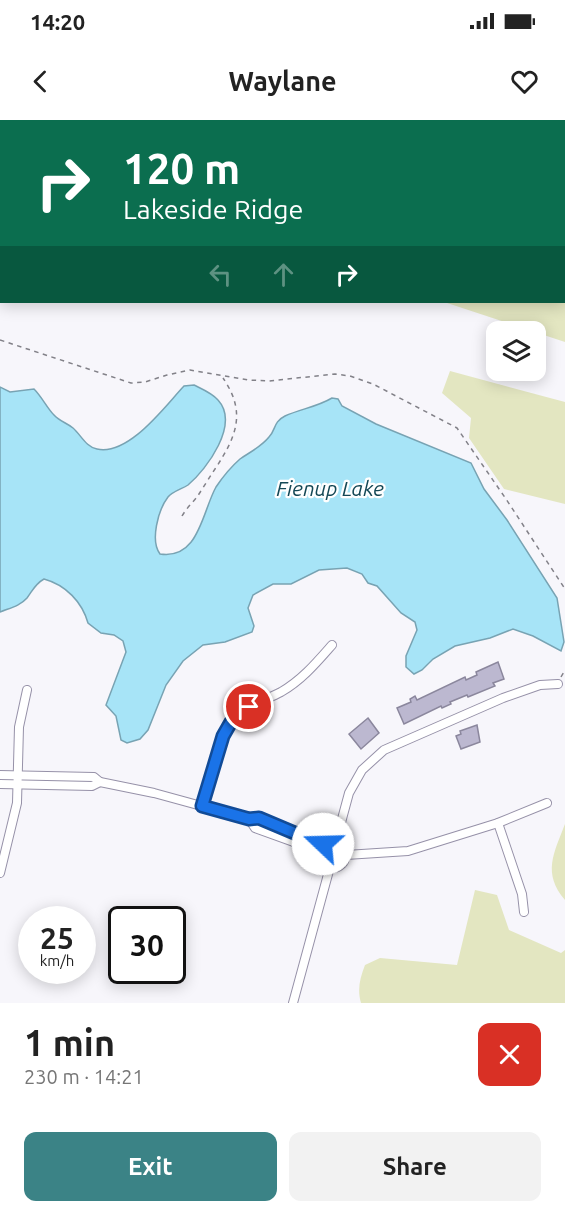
<!DOCTYPE html>
<meta charset="utf-8">
<style>
:root{--surface:#fff;--page:#f2f2f2;--text:#222;--muted:#767676;--accent:#3b8386}
body{margin:0;font-family:Ubuntu,sans-serif;background:var(--page);color:var(--text);height:100vh;display:flex;flex-direction:column;font-size:22px;white-space:nowrap}
*{box-sizing:border-box;margin:0}
p{font-size:20px;color:var(--muted)}
.icon{flex:none;width:33px;height:33px;fill:none;stroke:currentColor;stroke-width:2;stroke-linecap:round;stroke-linejoin:round}
.map{position:relative;height:883px;overflow:hidden}
.drawer{display:flex;flex-direction:column;background:var(--surface);flex:1}
.drawer>*{flex:none}
.guide{position:absolute;left:0px;top:0px;width:566px;height:183px;box-shadow:0 3px 15px #0003;background:#0b6e4f;color:#fff;overflow:hidden}
.controls{position:absolute;left:486px;top:201px;display:grid;gap:12px}
.controls a{display:grid;place-items:center;width:60px;height:60px;border-radius:12px;background:var(--surface);box-shadow:0 3px 15px #0003;font-size:30px}
.speed{position:absolute;left:18px;top:786px;display:flex;gap:12px;font-size:30px;font-weight:700;text-align:center}
.speed>*{display:grid;place-content:center;width:78px;height:78px;border-radius:50%;background:var(--surface);box-shadow:0 3px 15px #0003;line-height:1}
.speed small{font-size:15px;font-weight:400}
.speed .limit{border:3px solid #111;border-radius:9px;background:#fff;color:#111}
.pin{position:absolute;display:grid;place-items:center;width:51px;height:51px;color:#fff;margin:-26px;border:3px solid #fff;border-radius:50%;box-shadow:0 2px 6px #0007}
.me{position:absolute;width:66px;margin:-33px;rotate:291deg;stroke-linejoin:round;filter:drop-shadow(0 0 4px #0008)}
.turn{display:flex;align-items:center;gap:21px;height:126px;padding:0 24px;font-size:27px}
.turn .icon{width:78px;height:78px;stroke-width:2.5}
.turn b{display:block;font-size:42px;line-height:51px}
.lanes{display:flex;align-items:center;height:57px;padding:0 24px;background:#0003;justify-content:center;gap:30px;direction:ltr}
.lanes .off{opacity:.35}
.round{display:grid;place-items:center;flex:none;width:63px;height:63px;border-radius:12px;background:var(--page)}
.headline{display:flex;align-items:center;justify-content:space-between;height:102px;padding:0 24px}
h1{font-size:36px;font-weight:700;line-height:45px}
.button{display:flex;gap:12px;margin-top:auto;padding:12px 24px}
.button a{flex:1;height:69px;border-radius:12px;background:var(--accent);color:#fff;font-size:24px;font-weight:700;line-height:69px;text-align:center}
.button a+a{background:var(--page);color:var(--text)}
.status{display:flex;justify-content:space-between;align-items:center;height:42px;padding:0 30px;background:var(--surface);direction:ltr}
.status svg{height:16px;fill:currentColor}
header{display:flex;justify-content:space-between;align-items:center;height:78px;padding:0 24px;background:var(--surface);font-size:27px;font-weight:700}
.map>svg:first-child{display:block}
</style>
<div class="status"><b>14:20</b><svg viewBox="0 0 49 12"><path d="M0 12V9h3v3zM5 12V6h3v6zM10 12V3h3v9zM15 12V0h3v12zM26 1h20v11H26zM47 4h2v5h-2z"/></svg></div>
<header><svg class="icon" aria-label="back" viewBox="0 0 24 24"><path d="M15 5l-7 7 7 7"/></svg>Waylane<svg class="icon" aria-label="heart" viewBox="0 0 24 24"><path d="M12 20l-8-8c-3-5 5-10 8-4 3-6 11-1 8 4z"/></svg></header>
<div class="map">
<svg width="565" height="883" viewBox="0 0 565 883">
<rect width="100%" height="100%" fill="#f7f6fb"/>
<g fill="#e3e6c1">
<polygon points="565,132 565,222 444,182 564,182"/>
<polygon points="450,251 565,282 565,384 504,369 469,318 471,298 442,273"/>
<path d="M565,704V780C542,753 554,733 565,704Z"/>
<path d="M475,770L497,775L509,810L561,833L565,830V883H361C357,869 360,858 365,845L380,838L457,845Z"/>
</g>
<path fill="#a7e4f7" stroke="#78a3b3" stroke-width="1.5" d="M194,265C202,269 212,273 218,280C240,304 207,349 188,365C182,369 173,371 168,377C158,390 150,421 160,434C199,440 202,392 216,367C222,358 232,346 240,339C250,332 261,327 269,317C276,310 273,302 285,296C300,289 317,287 332,278L338,279L342,286L376,304L471,343L484,369L507,400L557,478L564,522L561,531L533,516L513,509L490,518L455,526L433,539L422,550L414,554L406,547V536L417,510L415,502L401,493L377,466L368,463L362,454L347,448L319,450L291,464H273L253,475L248,488L254,506L252,512L225,522L203,525L183,541L166,565L148,610L140,619L127,623L121,620L116,596L106,585L126,532L123,521L114,515L101,513L88,503C82,482 66,465 44,459C35,464 33,470 27,478C20,486 10,488 0,492V267L10,272L34,269C42,277 47,288 54,295C59,301 67,303 73,308C81,315 86,327 97,329C129,336 165,286 184,266Z"/>
<g fill="#bcb8d0" stroke="#8b879d" stroke-width="1.5">
<polygon points="498,542 504,559 493,563 495,566 468,577 467,575 450,582 451,584 442,588 441,586 404,604 397,588 411,582 410,579 415,576 417,580 465,557 466,560 477,555 476,552"/>
<polygon points="368,598 379,613 361,629 349,614"/>
<polygon points="477,605 480,622 461,629 456,616 461,614 460,611"/>
</g>
<g fill="none" stroke-linecap="round" stroke-linejoin="round">
<g stroke="#9691a8" stroke-width="7">
<polyline id="lane" points="0,77 2,78"/>
</g>
<g stroke="#9691a8" stroke-width="10">
<g id="street">
<polyline points="414,0 415,2"/>
<polyline points="214,2 214,0"/>
<polyline points="315,2 315,0"/>
<polyline points="431,2 431,0"/>
<polyline points="528,2 528,0"/>
<polyline points="0,655 94,657 100,662 92,666 0,664"/>
<polyline points="100,662 154,673 249,699 259,698 304,717 308,723 302,725 255,708 249,699"/>
<path d="M203,686C210,660 214,625 231,603C243,586 264,581 281,572C302,560 317,542 332,525"/>
<polyline points="498,703 522,774 524,792"/>
<circle cx="332" cy="734" r="14"/>
<polyline points="336,721 349,673 362,650 384,630 503,578 540,565 558,564"/>
<polyline points="346,735 408,731 498,703 547,683"/>
<polyline points="0,753 17,683 19,607 27,570"/>
<polyline points="293,883 330,747"/>
</g>
</g>
<g stroke="#9691a8" stroke-width="14">
<polyline id="secondary" points="0,7 2,4"/>
</g>
<g stroke="#828188" stroke-width="1.5" stroke-dasharray="4.5 4.5" stroke-linecap="butt">
<polyline points="0,220 131,263 145,262 167,255 190,250 249,260 269,261 335,254 350,256 373,264 457,308 506,379 565,469"/>
<path d="M182,396C186,389 192,383 197,377C203,368 209,358 215,349C236,317 247,293 223,258"/>
<polyline points="561,557 565,550"/>
</g>
<use href="#lane" stroke="#fff" stroke-width="4"/>
<use href="#street" stroke="#fff" stroke-width="8"/>
<use href="#secondary" stroke="#fff" stroke-width="10"/>
</g>
<g fill="none" stroke-linecap="round" stroke-linejoin="round">
<g stroke="#114b97" stroke-width="15">
<polyline id="route" points="249,587 231,602 223,616 202,686 249,699 259,698 304,717 308,723 320,727 323,724"/>
</g>
<use href="#route" stroke="#1a73e8" stroke-width="10"/>
</g>
<g text-anchor="middle" stroke-width="4.5" stroke-linejoin="round" paint-order="stroke">
<g font-size="21" font-style="italic" fill="#144856" stroke="#fff">
<text x="330" y="376">Fienup Lake</text>
</g>
</g>
</svg>
<div class="controls">
<a><svg class="icon" aria-label="layers" viewBox="0 0 24 24"><path d="M12 4l9 5-9 5-9-5zM3 14l9 5 9-5"/></svg></a>
</div>
<div class="speed"><div>25<small>km/h</small></div><div class="limit">30</div></div>
<div class="pin" style="left:249px;top:587px;background:#d93025"><svg class="icon" aria-label="arrive" viewBox="0 0 24 24"><path d="M6 21V4h12l-3 4 3 4H6"/></svg></div>
<svg class="me" style="left:323px;top:724px" viewBox="-20 -20 40 40"><circle r="19" fill="#fff"/><path d="M0-13L10 11 0 6-10 11z" fill="#1a73e8"/></svg>
<div class="guide">
<div class="turn"><svg class="icon" aria-label="right" viewBox="0 0 24 24"><path d="M7 20v-9h11M14 6l5 5-5 5"/></svg><div><b>120 m</b>Lakeside Ridge</div></div>
<div class="lanes"><svg class="icon off" aria-label="left" viewBox="0 0 24 24"><path d="M17 20v-9H6M10 6l-5 5 5 5"/></svg><svg class="icon off" aria-label="ahead" viewBox="0 0 24 24"><path d="M12 20V5M6 11l6-6 6 6"/></svg><svg class="icon" aria-label="right" viewBox="0 0 24 24"><path d="M7 20v-9h11M14 6l5 5-5 5"/></svg></div>
</div>
</div>
<section class="drawer">
<div class="headline"><div><h1>1 min</h1><p>230 m · 14:21</p></div><a class="round" style="background:#d93025;color:#fff"><svg class="icon" aria-label="close" viewBox="0 0 24 24"><path d="M6 6l12 12M18 6L6 18"/></svg></a></div>
<div class="button"><a>Exit</a><a>Share</a></div>
</section>
